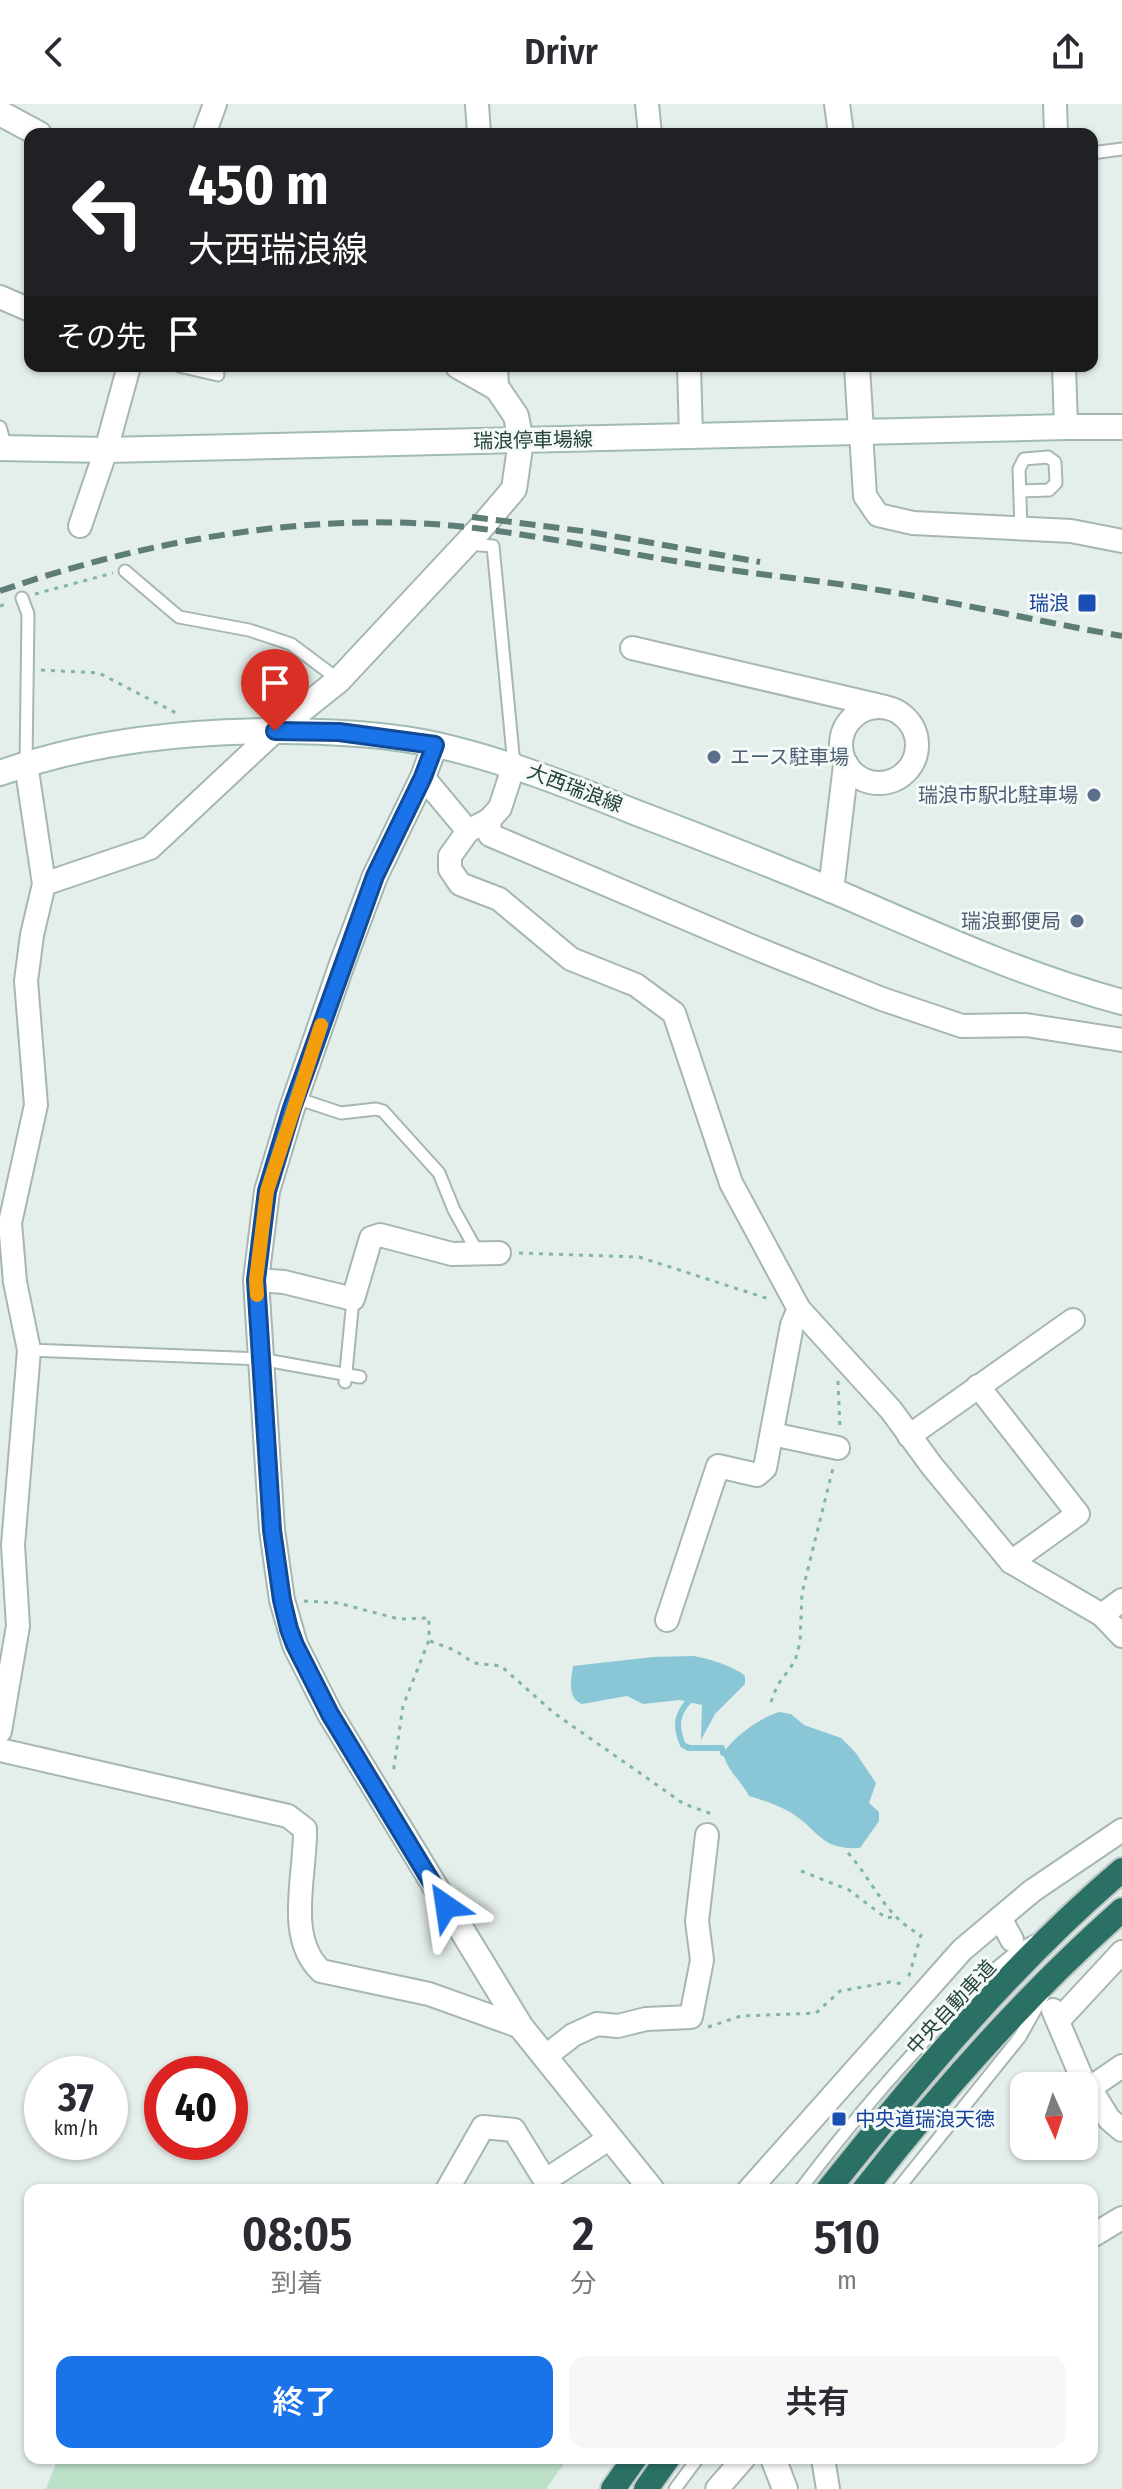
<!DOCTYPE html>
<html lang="ja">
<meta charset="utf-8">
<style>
:root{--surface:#fff;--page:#f7f7f7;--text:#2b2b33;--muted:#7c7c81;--accent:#1a73e8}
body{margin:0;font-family:"Fira Sans Condensed","Noto Sans JP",sans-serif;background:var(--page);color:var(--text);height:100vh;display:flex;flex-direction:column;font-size:30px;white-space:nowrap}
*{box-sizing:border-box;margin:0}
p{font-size:26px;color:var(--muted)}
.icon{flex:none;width:44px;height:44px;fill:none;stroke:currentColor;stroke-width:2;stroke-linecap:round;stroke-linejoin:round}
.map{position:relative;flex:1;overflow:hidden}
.side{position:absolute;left:24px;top:2080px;width:1074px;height:280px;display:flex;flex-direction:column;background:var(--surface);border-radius:16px;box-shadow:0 2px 6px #0004}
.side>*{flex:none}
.banner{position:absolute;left:24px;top:24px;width:1074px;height:244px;border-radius:16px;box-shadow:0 2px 6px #0004;background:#202124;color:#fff;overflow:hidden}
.needle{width:52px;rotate:177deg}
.buttons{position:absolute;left:1010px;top:1968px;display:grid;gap:16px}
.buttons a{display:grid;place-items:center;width:88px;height:88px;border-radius:16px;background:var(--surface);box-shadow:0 2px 6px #0004;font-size:40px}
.speed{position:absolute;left:24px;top:1952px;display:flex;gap:16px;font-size:40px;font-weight:700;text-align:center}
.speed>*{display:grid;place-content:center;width:104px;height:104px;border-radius:50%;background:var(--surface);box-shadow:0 2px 6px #0004;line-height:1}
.speed small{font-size:20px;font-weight:400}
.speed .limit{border:12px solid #d22;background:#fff;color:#111}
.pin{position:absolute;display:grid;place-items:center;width:68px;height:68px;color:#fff;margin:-82px -34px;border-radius:50% 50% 50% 0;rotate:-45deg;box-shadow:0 0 8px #0007}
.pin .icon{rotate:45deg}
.me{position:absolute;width:88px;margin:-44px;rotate:328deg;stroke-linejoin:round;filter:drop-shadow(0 0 6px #0008)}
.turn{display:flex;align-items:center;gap:28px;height:168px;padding:0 32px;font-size:36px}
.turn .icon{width:104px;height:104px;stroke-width:2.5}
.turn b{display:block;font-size:56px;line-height:68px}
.then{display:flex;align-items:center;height:76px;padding:0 32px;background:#0003;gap:16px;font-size:30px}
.eta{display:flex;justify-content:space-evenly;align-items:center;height:136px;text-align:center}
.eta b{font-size:48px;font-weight:600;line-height:56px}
.action{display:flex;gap:16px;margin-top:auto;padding:16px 32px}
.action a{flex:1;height:92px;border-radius:16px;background:var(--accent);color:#fff;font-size:32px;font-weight:600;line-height:92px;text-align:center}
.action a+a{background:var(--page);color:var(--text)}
header{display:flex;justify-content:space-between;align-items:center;height:104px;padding:0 32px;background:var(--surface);font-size:36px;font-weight:600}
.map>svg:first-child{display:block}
</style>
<header><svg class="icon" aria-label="back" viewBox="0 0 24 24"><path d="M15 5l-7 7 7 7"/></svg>Drivr<svg class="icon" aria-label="share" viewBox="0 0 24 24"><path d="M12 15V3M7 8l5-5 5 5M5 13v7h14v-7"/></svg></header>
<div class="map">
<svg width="1122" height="2385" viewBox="0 0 1122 2385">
<rect width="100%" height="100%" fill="#e4eeea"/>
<polygon fill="#bce1c8" points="58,2354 568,2354 546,2385 46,2385"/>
<g fill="#89c6d6">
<path d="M692,1552C705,1553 736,1563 745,1572V1580L715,1610L701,1636L702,1601L680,1596L643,1600L627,1592L582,1600C567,1594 571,1576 573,1562L653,1553Z"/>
<path d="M779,1608L791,1610L804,1621L841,1634L855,1648L876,1679L869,1699L879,1708V1717L860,1744C819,1746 821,1727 790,1708C777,1701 763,1696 749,1692C741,1676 727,1667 723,1649C736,1631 758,1615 779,1608Z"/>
</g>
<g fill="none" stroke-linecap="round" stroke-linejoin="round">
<path stroke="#89c6d6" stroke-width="6" d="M690,1596C676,1610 675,1623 683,1641L689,1644H722L723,1649"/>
<g stroke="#a6b7b2" stroke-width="15">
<g id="service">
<polyline points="1092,49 1122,45"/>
<polyline points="179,262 218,271"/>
<polyline points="0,323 6,343"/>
<polyline points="1020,387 1049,386 1056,379 1055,358 1048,353 1024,355 1019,365 1021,425"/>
<polyline points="467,440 493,442 514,661"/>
<polyline points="125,467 179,513 249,526 291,540 339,576"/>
<polyline points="22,494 28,510 26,660"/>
<polyline points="296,994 341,1009 376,1005 383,1007 439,1069 454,1106 478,1149"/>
<polyline points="29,1246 260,1255 360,1273"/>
<polyline points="345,1278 353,1195"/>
<path d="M800,2086C850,2020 901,1959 960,1900C983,1877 1004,1853 1034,1837"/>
<polyline points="897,2086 1020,1933 1043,1892"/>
<polyline points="675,2385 698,2354"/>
</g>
</g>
<g stroke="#a6b7b2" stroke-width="26">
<g id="minor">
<polyline points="477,0 479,30"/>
<polyline points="647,0 650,30"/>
<polyline points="1055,0 1056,30"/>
<polyline points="204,30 215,0"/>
<polyline points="0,193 30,206"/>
<polyline points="496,262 497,284"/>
<polyline points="689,262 691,332"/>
<polyline points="1064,262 1066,323"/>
<polyline points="861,328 865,392 878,411 913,419 1071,427 1122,437"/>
<polyline points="80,422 106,346 129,262"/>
<polyline points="632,544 885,603"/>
<circle cx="879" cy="641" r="38"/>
<polyline points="423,673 468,727"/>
<polyline points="489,716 500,704 514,661"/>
<polyline points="44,780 150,744 275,627"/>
<polyline points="1122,936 1026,921 962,922 882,895 753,843 490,731 489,716 468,727 450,752 450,765 460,780 499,795 571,855 636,881 674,909 731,1079 799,1205 891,1306 932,1362 1011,1458 1102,1511 1122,1532"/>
<polyline points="256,1176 284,1178 353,1195 371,1134 380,1131 452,1150 499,1149"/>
<polyline points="978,1282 1078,1410 1011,1458"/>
<polyline points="772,1330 838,1344"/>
<polyline points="909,1332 1073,1216"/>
<polyline points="1102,1511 1122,1496"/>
<polyline points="667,1516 718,1362 757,1371 765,1364 792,1221 799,1205"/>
<polyline points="0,1627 18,1522 13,1441 29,1246 15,1178 10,1119 36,1001 26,877 32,831 44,780 26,660"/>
<path d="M0,1646L288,1712L305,1725C306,1771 285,1833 321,1867L429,1890L521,1923"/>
<polyline points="1000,1814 1012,1836"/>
<polyline points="1053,1906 1084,1979 1090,1984"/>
<polyline points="1058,1917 1122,1848"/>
<polyline points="546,1952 573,1931 597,1920 618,1922 646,1915 691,1913 702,1856 697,1817 707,1731"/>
<polyline points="1122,1962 1090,1984 1109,2015 1122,2026"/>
<polyline points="546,2076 610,2034"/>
<polyline points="447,2086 483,2023 514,2026 551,2086"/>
<polyline points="749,2086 962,1846 1032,1787 1122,1726"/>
<polyline points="1092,2132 1122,2114"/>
<polyline points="823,2354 828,2385"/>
<polyline points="717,2385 744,2354"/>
</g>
</g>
<g stroke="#a6b7b2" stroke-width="28">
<g id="tertiary">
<polyline points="837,0 841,30"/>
<polyline points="0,9 39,30"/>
<polyline points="857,262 861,328"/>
<polyline points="1066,323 1122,323"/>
<polyline points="275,627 339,576 480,425 514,385 521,337 516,312 497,284 458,262"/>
<polyline points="435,641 423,673 375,772 342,860 292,1004 267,1087 256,1176 272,1426 282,1496 295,1541 330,1610 521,1923 652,2086"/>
<polyline points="831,786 846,661"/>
<polyline points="773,2354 785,2385"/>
</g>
</g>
<g stroke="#a1bbb3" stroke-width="28">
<g id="secondary">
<polyline points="0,344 106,346 1066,323"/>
<path d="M0,669C93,636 188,627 286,627C337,628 387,630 437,641C507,657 570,682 637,709C703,734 769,760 834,787C929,828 1022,871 1122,898"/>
</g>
</g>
<g stroke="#c1cac8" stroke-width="28">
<g id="motorway">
<path d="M828,2086C918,1973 1012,1860 1122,1766"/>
<path d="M864,2086C942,1986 1027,1890 1122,1806"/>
<polyline points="613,2385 635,2354"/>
<polyline points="646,2385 668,2354"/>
</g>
</g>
<g stroke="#82b4a7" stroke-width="3" stroke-dasharray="4 6" stroke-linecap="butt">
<polyline points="35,490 113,469"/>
<polyline points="0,502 9,499"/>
<polyline points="41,566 99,569 176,609"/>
<polyline points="519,1149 639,1153 769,1195"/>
<polyline points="838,1277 840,1325"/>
<polyline points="304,1497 338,1499 399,1515 429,1514 429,1536 403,1602 393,1670"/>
<polyline points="430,1537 454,1546 474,1559 501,1562 554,1609 684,1700 712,1710"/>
<polyline points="771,1598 777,1582 795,1557 800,1538 802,1489 833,1364"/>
<path d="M848,1749C874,1778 885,1813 921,1831L908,1875"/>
<polyline points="801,1767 849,1786 886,1814 892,1813"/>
<polyline points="708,1923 741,1912 816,1909 840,1887 890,1878 905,1880"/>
</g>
<use href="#service" stroke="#fff" stroke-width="11"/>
<use href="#minor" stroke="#fff" stroke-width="22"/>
<use href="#tertiary" stroke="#fff" stroke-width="24"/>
<use href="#secondary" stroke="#fff" stroke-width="24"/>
<use href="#motorway" stroke="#2b7065" stroke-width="24"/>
<g stroke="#5d7d76" stroke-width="6" stroke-dasharray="16 8" stroke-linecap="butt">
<polyline points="472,413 590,428 760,458"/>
<path d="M0,487C148,435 326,404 483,425C559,435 634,451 710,463C762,471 814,476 866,484C952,497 1036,517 1122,532"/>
</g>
</g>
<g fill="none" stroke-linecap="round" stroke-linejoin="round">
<g stroke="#114b97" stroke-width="20">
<polyline id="route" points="275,627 339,628 435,641 423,673 375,772 292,1004 267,1087 256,1176 272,1426 282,1496 289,1525 295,1541 330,1610 446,1802"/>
</g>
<use href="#route" stroke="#1a73e8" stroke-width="14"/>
<polyline stroke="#f59e0b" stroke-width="14" points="257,1191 256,1176 267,1087 321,921"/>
</g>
<g fill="#1a4fb4" stroke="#f5faf8" stroke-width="3">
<rect x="1077" y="489" width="20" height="20" rx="4"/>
<rect x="831" y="2007" width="16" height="16" rx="4"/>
</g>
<g fill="#5c6f8a" stroke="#f5faf8" stroke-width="3">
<circle cx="714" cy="653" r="8"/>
<circle cx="1094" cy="691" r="8"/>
<circle cx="1077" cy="817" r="8"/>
</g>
<g text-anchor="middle" stroke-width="6" stroke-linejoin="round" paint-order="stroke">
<g font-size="20" fill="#22423b" stroke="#f5faf8">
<text transform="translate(533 336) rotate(-1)" y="7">瑞浪停車場線</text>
<text transform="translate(575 684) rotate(21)" y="7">大西瑞浪線</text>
<text transform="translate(951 1903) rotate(-47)" y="7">中央自動車道</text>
</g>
<g font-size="20" fill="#164399" stroke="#f5faf8" text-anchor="end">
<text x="1069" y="506">瑞浪</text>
<text x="855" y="2022" text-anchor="start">中央道瑞浪天徳</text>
</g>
<g font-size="20" fill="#4e5e75" stroke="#f5faf8" text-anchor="end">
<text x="730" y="660" text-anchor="start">エース駐車場</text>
<text x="1078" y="698">瑞浪市駅北駐車場</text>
<text x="1061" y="824">瑞浪郵便局</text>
</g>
</g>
</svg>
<div class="buttons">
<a><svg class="needle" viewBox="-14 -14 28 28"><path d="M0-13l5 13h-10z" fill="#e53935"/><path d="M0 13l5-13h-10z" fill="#7c7c81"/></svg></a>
</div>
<div class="speed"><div>37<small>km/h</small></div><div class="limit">40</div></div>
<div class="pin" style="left:275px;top:627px;background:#d93025"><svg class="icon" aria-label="arrive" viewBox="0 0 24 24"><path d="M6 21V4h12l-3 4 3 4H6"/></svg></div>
<svg class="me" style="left:446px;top:1802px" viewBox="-20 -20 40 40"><path d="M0-17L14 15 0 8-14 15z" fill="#1a73e8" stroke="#fff" stroke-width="4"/></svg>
<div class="banner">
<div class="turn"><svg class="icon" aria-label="left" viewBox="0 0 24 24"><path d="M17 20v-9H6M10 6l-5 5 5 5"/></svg><div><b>450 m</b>大西瑞浪線</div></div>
<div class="then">その先<svg class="icon" aria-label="arrive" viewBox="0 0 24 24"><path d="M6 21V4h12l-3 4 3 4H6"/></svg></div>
</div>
<section class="side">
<div class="eta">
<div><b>08:05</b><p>到着</p></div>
<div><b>2</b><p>分</p></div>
<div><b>510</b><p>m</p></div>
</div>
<div class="action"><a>終了</a><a>共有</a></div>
</section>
</div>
